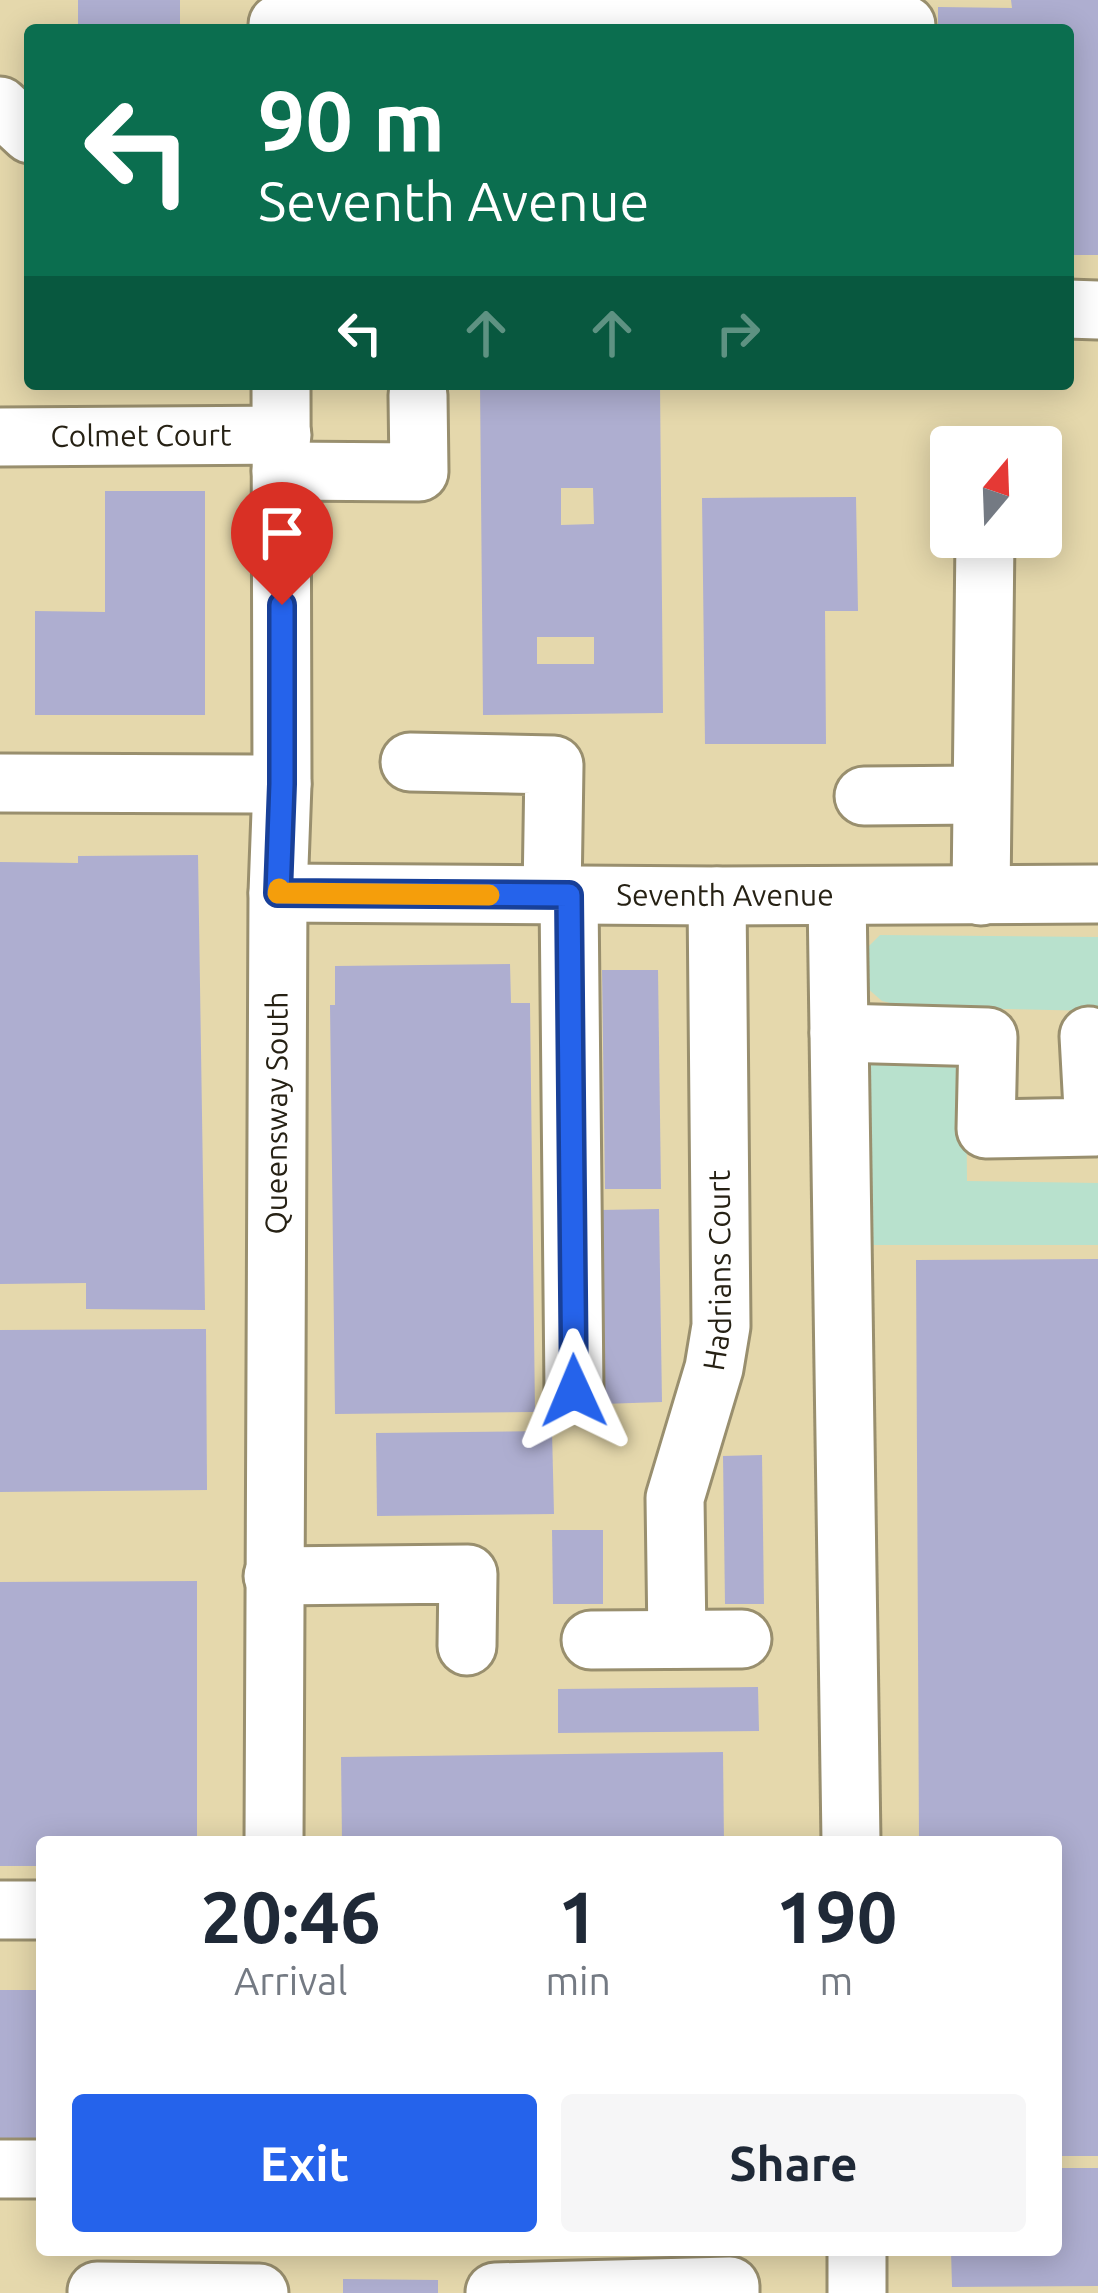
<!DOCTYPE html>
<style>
:root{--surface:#fff;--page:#f6f6f7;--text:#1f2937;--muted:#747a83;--accent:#2563eb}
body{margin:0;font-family:Ubuntu,sans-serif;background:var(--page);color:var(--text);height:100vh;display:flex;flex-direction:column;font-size:45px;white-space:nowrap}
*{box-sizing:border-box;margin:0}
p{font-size:39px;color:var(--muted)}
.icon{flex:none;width:66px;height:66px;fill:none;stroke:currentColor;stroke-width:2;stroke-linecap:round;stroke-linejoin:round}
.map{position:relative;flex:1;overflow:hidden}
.details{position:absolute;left:36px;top:1836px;width:1026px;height:420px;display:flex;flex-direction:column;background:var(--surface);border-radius:12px;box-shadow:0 6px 30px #0003}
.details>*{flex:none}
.top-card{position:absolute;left:24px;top:24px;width:1050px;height:366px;border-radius:12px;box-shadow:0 6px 30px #0003;background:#0b6e4f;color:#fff;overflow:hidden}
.needle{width:78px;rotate:19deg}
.tools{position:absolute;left:930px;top:426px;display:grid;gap:24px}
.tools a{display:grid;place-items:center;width:132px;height:132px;border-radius:12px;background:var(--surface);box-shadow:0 6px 30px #0003;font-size:60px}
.pin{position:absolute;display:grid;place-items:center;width:102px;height:102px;color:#fff;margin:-123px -51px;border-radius:50% 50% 50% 0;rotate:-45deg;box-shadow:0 0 12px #0007}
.pin .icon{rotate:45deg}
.me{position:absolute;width:132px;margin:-66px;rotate:359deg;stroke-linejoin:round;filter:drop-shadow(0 0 9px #0008)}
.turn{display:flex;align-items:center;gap:42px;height:252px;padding:0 36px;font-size:54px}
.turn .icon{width:156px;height:156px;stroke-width:2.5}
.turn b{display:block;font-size:84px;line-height:102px}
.lanes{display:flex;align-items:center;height:114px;padding:0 36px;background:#0003;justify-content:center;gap:60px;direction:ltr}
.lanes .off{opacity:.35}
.eta{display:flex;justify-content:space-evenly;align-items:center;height:204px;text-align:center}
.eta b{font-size:72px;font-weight:600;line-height:84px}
.primary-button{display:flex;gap:24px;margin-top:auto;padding:24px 36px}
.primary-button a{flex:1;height:138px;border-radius:12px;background:var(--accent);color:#fff;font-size:48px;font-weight:600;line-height:138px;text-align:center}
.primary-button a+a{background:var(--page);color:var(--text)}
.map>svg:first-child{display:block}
</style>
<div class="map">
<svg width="1098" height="2293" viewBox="0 0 1098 2293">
<rect width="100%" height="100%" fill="#efe4c0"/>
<path fill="#e5d8ac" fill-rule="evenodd" d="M0,0H1098V2293H0ZM30,30H1068V384H30ZM951,447H1041V537H951ZM42,1842H1056V2250H42Z"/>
<g fill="#b8e1cd">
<polygon points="880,935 1098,937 1098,1011 907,1007 882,1001 858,980 861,954"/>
<polygon points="876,1049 960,1060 966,1081 967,1181 1098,1183 1098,1245 865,1245 861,1088 868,1063"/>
</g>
<g fill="#aeaed0" fill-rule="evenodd">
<rect x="78" y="0" width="102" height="30"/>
<polygon points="1011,0 1098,0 1098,255 1068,255 1068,30 938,30 938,7 1012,8"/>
<path d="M480,384H660L663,713L483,715ZM561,488H593L594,524L561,525ZM537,637H594V664H537Z"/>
<polygon points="105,491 205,491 205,715 35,715 35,611 105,612"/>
<polygon points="856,497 858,611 825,611 826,744 705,744 702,498"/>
<polygon points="198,855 205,1310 86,1309 86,1283 0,1284 0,862 78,863 78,856"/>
<polygon points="510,964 511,1003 530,1003 535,1412 335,1414 330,1005 335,1005 335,966"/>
<polygon points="602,970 658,970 661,1189 605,1189"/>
<polygon points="659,1209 662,1402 602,1404 599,1210"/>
<polygon points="1098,1259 1098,2156 1056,2156 1056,1842 919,1842 916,1260"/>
<polygon points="206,1329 207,1490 0,1492 0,1330"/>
<polygon points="552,1431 554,1514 377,1516 376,1433"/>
<polygon points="762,1455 764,1604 725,1604 723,1456"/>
<polygon points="552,1530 603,1530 603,1604 553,1604"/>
<polygon points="197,1581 197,1842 42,1842 42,1866 0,1866 0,1582"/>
<polygon points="758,1687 759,1731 558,1733 558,1689"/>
<polygon points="723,1752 724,1842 342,1842 341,1757"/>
<rect x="0" y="1990" width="42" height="149"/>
<polygon points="1056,2168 1098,2168 1098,2286 952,2287 951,2250 1056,2250"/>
<polygon points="343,2279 438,2280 438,2293 343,2293"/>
</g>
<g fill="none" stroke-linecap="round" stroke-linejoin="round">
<g stroke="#998f6e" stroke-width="63">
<g id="minor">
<polyline points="278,24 906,25 906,30"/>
<polyline points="0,106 30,134"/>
<polyline points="1068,309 1098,310"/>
<path id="s1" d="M0,437L282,435"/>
<polyline points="281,471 419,472 418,395"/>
<polyline points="410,762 554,765 552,896"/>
<polyline points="0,783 282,784"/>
<polyline points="864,796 980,795"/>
<path id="s2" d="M278,893L717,896L1098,894"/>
<polyline points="569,895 574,1391"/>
<polyline points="837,896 851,1842"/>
<polyline points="981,896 985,537"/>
<polyline points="839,1033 988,1037 986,1129 1094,1127 1089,1036"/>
<polyline points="273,1576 468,1574 467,1646"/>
<path id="s3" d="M677,1639L675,1498L714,1368L721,1326L717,896"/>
<polyline points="591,1640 742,1639"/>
<path id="s4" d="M274,1842L278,893L282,784L281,384"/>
<polyline points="0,1910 42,1910"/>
<polyline points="0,2169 42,2169"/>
<polyline points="857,2250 857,2293"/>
<polyline points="97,2291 259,2293"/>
<polyline points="495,2292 730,2286 730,2293"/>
</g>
</g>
<use href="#minor" stroke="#fff" stroke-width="57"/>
</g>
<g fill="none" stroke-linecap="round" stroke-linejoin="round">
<g stroke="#184099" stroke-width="30">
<polyline id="route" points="282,605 282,784 278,893 569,895 574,1391"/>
</g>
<use href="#route" stroke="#2563eb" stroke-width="21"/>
<polyline stroke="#f59e0b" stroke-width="21" points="279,889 278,893 489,895"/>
</g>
<g text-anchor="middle" stroke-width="10" stroke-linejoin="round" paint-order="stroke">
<g font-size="30" fill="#262114" stroke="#fff">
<text dy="10" stroke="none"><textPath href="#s1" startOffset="141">Colmet Court</textPath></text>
<text dy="10" stroke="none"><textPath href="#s2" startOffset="447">Seventh Avenue</textPath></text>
<text dy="10" stroke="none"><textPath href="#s4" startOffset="729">Queensway South</textPath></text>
<text dy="10" stroke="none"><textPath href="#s3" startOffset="375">Hadrians Court</textPath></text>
</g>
</g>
</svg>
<div class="tools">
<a><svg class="needle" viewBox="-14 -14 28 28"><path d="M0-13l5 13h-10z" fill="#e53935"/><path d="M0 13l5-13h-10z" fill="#747a83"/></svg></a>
</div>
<div class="pin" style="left:282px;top:605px;background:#d93025"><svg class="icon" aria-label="arrive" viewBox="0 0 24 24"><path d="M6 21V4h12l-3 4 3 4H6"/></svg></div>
<svg class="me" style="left:574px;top:1391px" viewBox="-20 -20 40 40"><path d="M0-17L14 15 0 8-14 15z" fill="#2563eb" stroke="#fff" stroke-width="4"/></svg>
<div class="top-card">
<div class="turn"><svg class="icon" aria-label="left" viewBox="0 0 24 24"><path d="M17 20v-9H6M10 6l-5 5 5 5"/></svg><div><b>90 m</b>Seventh Avenue</div></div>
<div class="lanes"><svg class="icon" aria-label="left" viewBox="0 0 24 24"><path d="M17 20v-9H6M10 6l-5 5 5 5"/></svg><svg class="icon off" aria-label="ahead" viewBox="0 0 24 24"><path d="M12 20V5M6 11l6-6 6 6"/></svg><svg class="icon off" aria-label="ahead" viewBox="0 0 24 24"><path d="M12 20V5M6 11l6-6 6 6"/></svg><svg class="icon off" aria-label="right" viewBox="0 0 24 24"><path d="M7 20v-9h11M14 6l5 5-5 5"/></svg></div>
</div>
<section class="details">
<div class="eta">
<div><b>20:46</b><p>Arrival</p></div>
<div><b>1</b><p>min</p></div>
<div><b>190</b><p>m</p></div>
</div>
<div class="primary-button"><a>Exit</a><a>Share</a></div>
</section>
</div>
